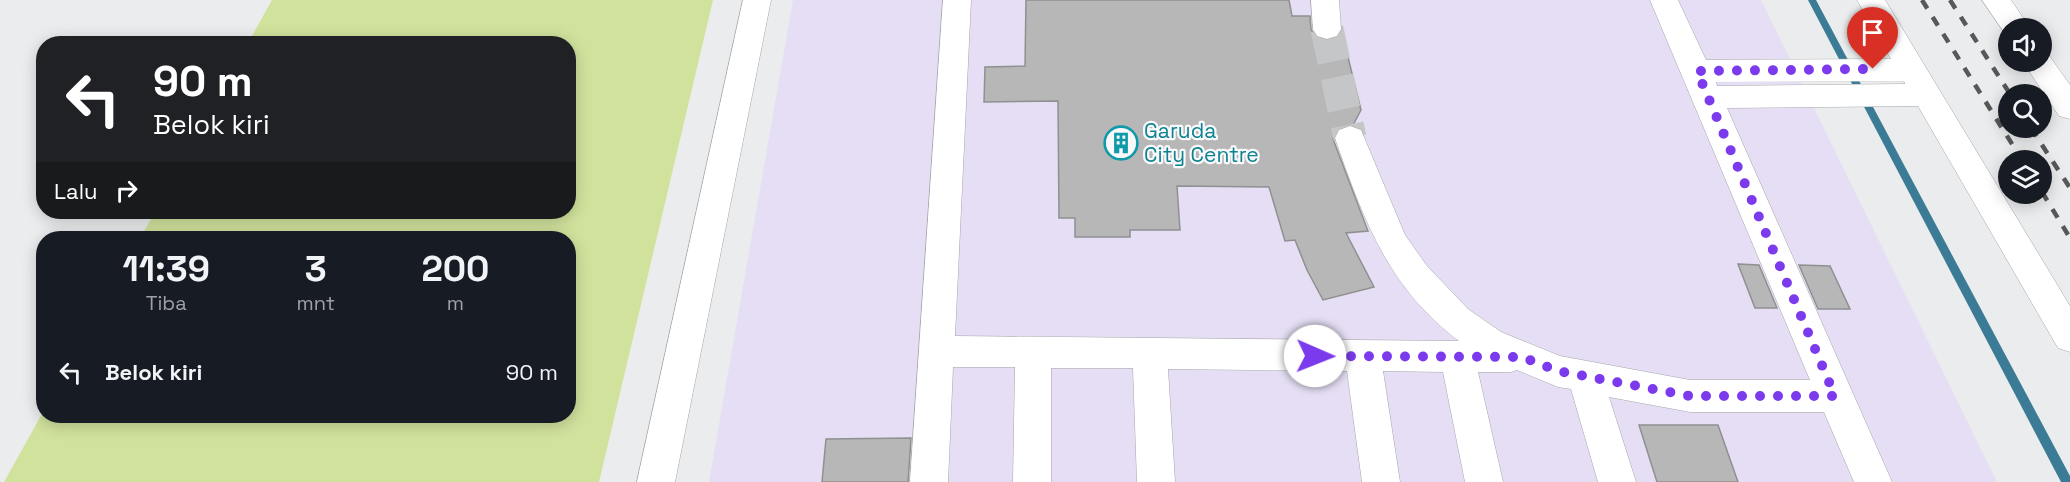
<!DOCTYPE html>
<html lang="id">
<style>
:root{--surface:#171b24;--page:#242831;--text:#f1f3f6;--muted:#9ea1a6}
body{margin:0;font-family:"Space Grotesk",sans-serif;background:var(--page);color:var(--text);height:100vh;display:flex;flex-direction:column;font-size:22px;white-space:nowrap}
*{box-sizing:border-box;margin:0}
p{font-size:20px;color:var(--muted)}
.icon{flex:none;width:33px;height:33px;fill:none;stroke:currentColor;stroke-width:2;stroke-linecap:round;stroke-linejoin:round}
.map{position:relative;flex:1;overflow:hidden}
.drawer{position:absolute;left:36px;top:231px;width:540px;height:192px;display:flex;flex-direction:column;background:var(--surface);border-radius:24px;box-shadow:0 3px 15px #0003}
.drawer>*{flex:none}
.top-card{position:absolute;left:36px;top:36px;width:540px;height:183px;border-radius:24px;box-shadow:0 3px 15px #0003;background:#202124;color:#fff;overflow:hidden}
.buttons{position:absolute;left:1998px;top:18px;display:grid;gap:12px}
.buttons a{display:grid;place-items:center;width:54px;height:54px;border-radius:50%;background:var(--surface);box-shadow:0 3px 15px #0003;font-size:30px}
.pin{position:absolute;display:grid;place-items:center;width:51px;height:51px;color:#fff;margin:-62px -26px;border-radius:50% 50% 50% 0;rotate:-45deg;box-shadow:0 0 6px #0007}
.pin .icon{rotate:45deg}
.me{position:absolute;width:66px;margin:-33px;rotate:91deg;stroke-linejoin:round;filter:drop-shadow(0 0 4px #0008)}
.turn{display:flex;align-items:center;gap:21px;height:126px;padding:0 18px;font-size:27px}
.turn .icon{width:78px;height:78px;stroke-width:2.5}
.turn b{display:block;font-size:42px;line-height:51px}
.then{display:flex;align-items:center;height:57px;padding:0 18px;background:#0003;gap:12px;font-size:22px}
.eta{display:flex;justify-content:space-evenly;align-items:center;height:102px;text-align:center}
.eta b{font-size:36px;font-weight:600;line-height:42px}
ul{padding:0;list-style:none}
li{display:flex;align-items:center;gap:18px;height:78px;padding:0 18px}
li div{flex:1}
li b{display:block;font-size:22px}
li em{font-style:normal}
.map>svg:first-child{display:block}
</style>
<div class="map">
<svg width="2070" height="482" viewBox="0 0 2070 482">
<rect width="100%" height="100%" fill="#ebeced"/>
<polygon fill="#e5def4" points="793,0 1761,0 1997,482 709,482"/>
<polygon fill="#d1e29d" points="272,0 713,0 599,482 4,482 43,412 44,416 568,416 568,238 140,238 155,212 568,212 568,44 248,43"/>
<g fill="none" stroke-linecap="round" stroke-linejoin="round">
<polygon fill="#3c7b96" fill-rule="evenodd" points="1808,0 1816,0 2070,476 2070,482 2061,482"/>
</g>
<g fill="#b7b7b8" stroke="#909091" stroke-width="1.5">
<polygon points="1026,0 1289,0 1292,16 1310,16 1311,29 1315,37 1326,41 1335,39 1347,53 1361,110 1353,125 1338,128 1333,139 1368,231 1346,233 1374,287 1323,300 1307,270 1295,240 1285,241 1269,187 1177,186 1180,230 1130,230 1130,237 1075,237 1075,218 1059,218 1058,101 984,102 985,67 1025,66"/>
<polygon points="1738,264 1759,265 1777,308 1755,308"/>
<polygon points="1799,265 1830,266 1850,309 1818,309"/>
<polygon points="1639,425 1718,425 1738,482 1657,482"/>
<polygon points="911,438 908,482 822,482 826,439"/>
</g>
<g fill="none" stroke-linecap="round" stroke-linejoin="round">
<polyline stroke="#c5c6c7" stroke-width="33" stroke-dasharray="33 16" stroke-linecap="butt" points="1327,29 1350,138"/>
<g stroke="#a6a6a8" stroke-width="1">
<g id="minor">
<polygon points="743,0 771,0 675,482 637,482"/>
<path d="M943,0H971L955,336L1459,341C1388,288 1363,218 1335,138L1339,130L1350,126L1361,130L1405,235L1427,266L1468,309L1501,332L1560,356L1690,380H1810L1650,0H1678L1706,60L1891,59L1857,0H1885L2070,306V352L2058,348L1918,106L1727,108L1892,482H1854L1824,412H1690L1609,397L1636,482H1598L1571,389L1558,387L1517,370L1511,372H1478L1503,482H1465L1443,372L1383,371L1400,482H1362L1347,371L1168,369L1175,482H1137L1133,368H1051V482H1013L1015,367H953L948,482H910ZM1904,81L1905,84L1717,86L1716,82Z"/>
<polygon points="1311,0 1339,0 1341,29 1337,36 1327,39 1317,36 1313,29"/>
<polygon points="1982,0 2011,0 2030,28 2008,28 2008,36 2006,35"/>
<polygon points="2042,52 2048,54 2070,85 2070,119 2059,116 2023,62 2042,62"/>
</g>
</g>
<use href="#minor" fill="#fff" fill-rule="evenodd"/>
<g stroke="#585859" stroke-width="4.5" stroke-dasharray="10 10" stroke-linecap="butt">
<polyline points="1922,0 2022,160"/>
<polyline points="1950,0 2010,94"/>
<polyline points="2031,128 2070,188"/>
<polyline points="2042,192 2070,238"/>
</g>
</g>
<g fill="none" stroke-linecap="round" stroke-linejoin="round">
<polyline stroke="#7c3aed" stroke-width="10" stroke-dasharray="0 18" points="1315,356 1522,357 1558,371 1690,396 1835,396 1697,71 1873,69"/>
</g>
<defs>
<g id="building-ring" transform="scale(1.725)"><circle r="9.5" fill="#f9f9fb" stroke="#0f9aa8" stroke-width="1.5"/><path d="M-4-6H4V6H1V3H-1V6H-4ZM-2.5-4.3h1.7v1.8h-1.7ZM.8-4.3h1.7v1.8H.8ZM-2.5-1h1.7V.8h-1.7ZM.8-1h1.7V.8H.8Z" fill="#0f9aa8"/></g>
</defs>
<g fill-rule="evenodd">
<use href="#building-ring" x="1121" y="143"/>
</g>
<g text-anchor="middle" stroke-width="4.5" stroke-linejoin="round" paint-order="stroke">
<g font-size="21" fill="#0d838f" stroke="#f9f9fb" text-anchor="start">
<text x="1144" y="138">Garuda<tspan x="1144" dy="24">City Centre</tspan></text>
</g>
</g>
</svg>
<div class="buttons">
<a><svg class="icon" aria-label="sound" viewBox="0 0 24 24"><path d="M4 9h4l5-4v14l-5-4H4zM17 9q2 3 0 6"/></svg></a>
<a><svg class="icon" aria-label="search" viewBox="0 0 24 24"><circle cx="10" cy="10" r="6"/><path d="M15 15l6 6"/></svg></a>
<a><svg class="icon" aria-label="layers" viewBox="0 0 24 24"><path d="M12 4l9 5-9 5-9-5zM3 14l9 5 9-5"/></svg></a>
</div>
<div class="pin" style="left:1873px;top:69px;background:#d93025"><svg class="icon" aria-label="arrive" viewBox="0 0 24 24"><path d="M6 21V4h12l-3 4 3 4H6"/></svg></div>
<svg class="me" style="left:1315px;top:356px" viewBox="-20 -20 40 40"><circle r="19" fill="#fff"/><path d="M0-13L10 11 0 6-10 11z" fill="#7c3aed"/></svg>
<div class="top-card">
<div class="turn"><svg class="icon" aria-label="left" viewBox="0 0 24 24"><path d="M17 20v-9H6M10 6l-5 5 5 5"/></svg><div><b>90 m</b>Belok kiri</div></div>
<div class="then">Lalu<svg class="icon" aria-label="right" viewBox="0 0 24 24"><path d="M7 20v-9h11M14 6l5 5-5 5"/></svg></div>
</div>
<section class="drawer">
<div class="eta">
<div><b>11:39</b><p>Tiba</p></div>
<div><b>3</b><p>mnt</p></div>
<div><b>200</b><p>m</p></div>
</div>
<ul>
<li><svg class="icon" aria-label="left" viewBox="0 0 24 24"><path d="M17 20v-9H6M10 6l-5 5 5 5"/></svg><div><b>Belok kiri</b></div><em>90 m</em></li>
</ul>
</section>
</div>
